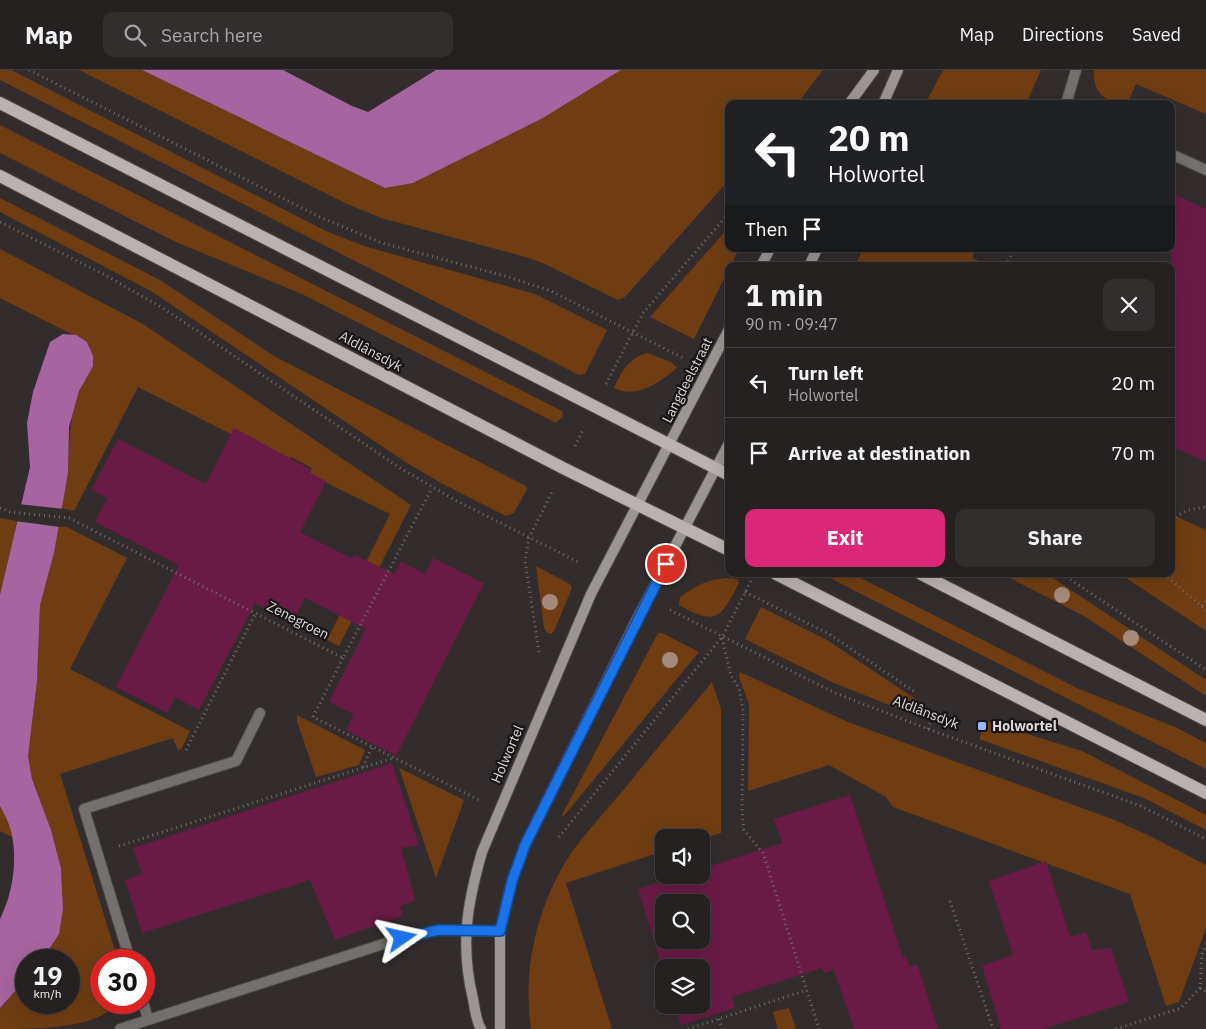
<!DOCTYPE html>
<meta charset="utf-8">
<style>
:root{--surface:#262121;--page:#322e2e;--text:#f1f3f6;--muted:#a4a3a5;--line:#423e3f;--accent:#db2777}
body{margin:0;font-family:"IBM Plex Sans",sans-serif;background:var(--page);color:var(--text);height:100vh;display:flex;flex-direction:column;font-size:19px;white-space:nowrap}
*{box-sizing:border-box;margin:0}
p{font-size:16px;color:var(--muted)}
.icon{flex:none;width:28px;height:28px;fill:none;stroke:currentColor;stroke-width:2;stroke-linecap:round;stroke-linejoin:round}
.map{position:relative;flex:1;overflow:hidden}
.drawer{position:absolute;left:725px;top:192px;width:450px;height:315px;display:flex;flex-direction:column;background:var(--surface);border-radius:10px;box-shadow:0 5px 20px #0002,0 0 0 1px var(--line)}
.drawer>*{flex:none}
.banner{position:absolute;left:725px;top:30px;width:450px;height:152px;border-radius:10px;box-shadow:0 5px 20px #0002,0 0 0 1px var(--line);background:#202124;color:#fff;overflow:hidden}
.tools{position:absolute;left:655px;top:759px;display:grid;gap:10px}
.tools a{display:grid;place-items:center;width:55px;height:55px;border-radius:10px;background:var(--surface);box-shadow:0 5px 20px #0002,0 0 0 1px var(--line);font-size:25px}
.speed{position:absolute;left:15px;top:879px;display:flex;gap:10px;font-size:25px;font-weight:700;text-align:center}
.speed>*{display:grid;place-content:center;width:65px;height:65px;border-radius:50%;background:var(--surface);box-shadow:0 5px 20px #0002,0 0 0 1px var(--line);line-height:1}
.speed small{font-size:12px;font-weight:400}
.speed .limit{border:8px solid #d22;background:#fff;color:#111}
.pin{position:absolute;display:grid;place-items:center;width:42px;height:42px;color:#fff;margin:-21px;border:2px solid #fff;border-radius:50%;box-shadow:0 1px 5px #0007}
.me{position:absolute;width:55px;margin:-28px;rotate:79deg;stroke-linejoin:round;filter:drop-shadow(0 0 4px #0008)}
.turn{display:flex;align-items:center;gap:18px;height:105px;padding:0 20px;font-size:22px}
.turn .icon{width:65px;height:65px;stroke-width:2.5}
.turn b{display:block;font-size:35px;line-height:42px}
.then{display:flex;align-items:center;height:48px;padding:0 20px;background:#0003;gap:10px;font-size:19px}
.round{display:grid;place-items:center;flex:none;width:52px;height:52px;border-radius:10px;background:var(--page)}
.headline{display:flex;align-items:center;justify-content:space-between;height:85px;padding:0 20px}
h1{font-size:30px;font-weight:800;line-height:38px}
.cta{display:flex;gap:10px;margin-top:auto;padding:10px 20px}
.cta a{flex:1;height:58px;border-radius:10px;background:var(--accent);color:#fff;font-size:20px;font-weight:800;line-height:58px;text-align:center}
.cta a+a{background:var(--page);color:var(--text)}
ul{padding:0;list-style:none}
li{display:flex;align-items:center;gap:15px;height:70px;padding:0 20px;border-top:1px solid var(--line)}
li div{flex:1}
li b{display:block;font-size:19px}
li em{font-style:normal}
header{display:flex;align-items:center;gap:30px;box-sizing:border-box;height:70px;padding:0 25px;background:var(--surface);border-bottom:1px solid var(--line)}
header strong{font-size:24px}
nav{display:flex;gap:28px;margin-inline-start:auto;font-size:18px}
.search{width:350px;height:45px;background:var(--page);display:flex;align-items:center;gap:12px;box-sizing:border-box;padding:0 18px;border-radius:10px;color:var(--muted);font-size:19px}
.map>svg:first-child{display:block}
</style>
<header>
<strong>Map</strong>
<div class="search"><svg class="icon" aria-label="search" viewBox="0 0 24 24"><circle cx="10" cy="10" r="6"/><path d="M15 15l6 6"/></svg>Search here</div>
<nav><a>Map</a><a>Directions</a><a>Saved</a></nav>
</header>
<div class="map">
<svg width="1206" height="959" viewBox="0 0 1206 959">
<rect width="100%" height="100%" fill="#332c2c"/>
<g fill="#703d12">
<polygon points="0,0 11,0 328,162 364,176 535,224 607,260 585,304 579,305 0,10"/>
<polygon points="79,0 142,0 385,118 413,113 543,48 621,0 823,0 797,34 729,34 729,110 625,227 618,230 547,195 529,188 381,148 347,134"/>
<polygon points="943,0 1041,0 1026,34 925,34"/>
<path d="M1094,0H1206V44L1136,14L1127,34C1106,34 1092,22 1094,0Z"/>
<polygon points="0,55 562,341 563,346 556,353 302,224 176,172 0,83"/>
<polygon points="0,128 160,210 274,286 526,416 527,419 514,443 506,446 439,412 404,391 151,221 0,142"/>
<polygon points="729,157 729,179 739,179 694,269 650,247"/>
<path d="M0,179L143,254L411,435L339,576L327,570L390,444L309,404L312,398L291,387L288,393L138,317L74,441L61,438C63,426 67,413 68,401C69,373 69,348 79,321C88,299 98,297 87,272L0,228Z"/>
<polygon points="863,179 976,179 972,188 990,196 855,196"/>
<path d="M647,283L671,292L677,298C661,311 636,330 614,318C621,302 629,288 647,283Z"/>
<polygon points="1171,444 1206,460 1206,561 1120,504 1171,504"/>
<polygon points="0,448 17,451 0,525"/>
<path d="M58,456L67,457L127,488L70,599L190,661L182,678L178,680L173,668L60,704L118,890H101V932L116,933C101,959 32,959 0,959V938L26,909V932H69V890H42L49,883L63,839L61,798L51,760L32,709L28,686L37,611L40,535L54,483Z"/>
<polygon points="536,496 570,514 572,518 554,561 551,564 547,563 544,558"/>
<polygon points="822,504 853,504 1079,619 1175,657 1206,673 1206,699"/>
<polygon points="1002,504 1047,504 1206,610 1206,626 1084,546"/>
<path d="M727,508L737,509L739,513C720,549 717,556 679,535L680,527C695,516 708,509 727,508Z"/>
<polygon points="761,537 827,570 917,630 912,644 834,613 745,569"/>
<polygon points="658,563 662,563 699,582 563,747 562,745"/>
<polygon points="740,602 848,652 1112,749 1150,766 1206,795 1206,858 1179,932 1166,936 1130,824 893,737 886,727 829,695 748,721 749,634 739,607"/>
<path d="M712,612L721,639V763L701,769V768H664V781L566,813L612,959H531C522,897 538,831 574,779C590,758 608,738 625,718C654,682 683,647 712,612Z"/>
<polygon points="297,645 365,680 359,695 316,707 297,651"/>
<polygon points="985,651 1082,681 1206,745 1206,760 1144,728 979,669"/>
<polygon points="399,698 464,730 436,808"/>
<polygon points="0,736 11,760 12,767 0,761"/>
<polygon points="789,938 796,959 778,959 773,942"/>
</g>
<g fill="#a664a0">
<polygon points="142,0 283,0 352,36 368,42 436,0 621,0 543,48 413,113 385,118"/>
<path d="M63,264L76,265L87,272L93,286V296L79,321L69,357L68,403L54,483L40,535L37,611L28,686L32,709L51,760L61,798L63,839L59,864L42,890H26V909L0,938V849C13,823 18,790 11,761C9,753 4,744 0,736V525L30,397L27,353L33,322L50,272Z"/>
</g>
<polygon fill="#332c2c" points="18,434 64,439 60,457 15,451"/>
<g fill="#691b45" fill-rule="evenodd">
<polygon points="1171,123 1206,139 1206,392 1171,376"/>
<polygon points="234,358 310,399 309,402 326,411 300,462 353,489 355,485 394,504 401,491 425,504 433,488 484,513 396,686 346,660 354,644 329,632 366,559 305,528 292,553 255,533 199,640 175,627 167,643 116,617 179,495 95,452 107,428 91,420 118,369 206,414"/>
<polygon points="392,693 419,775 401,778 415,830 400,836 403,846 335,870 310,810 142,863 125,810 142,804 133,778"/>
<path d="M850,725L903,888L906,887L909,897L917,894L938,959H854L834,900L824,903L822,898L732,927L735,938L681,955L675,935H701V898H664V904L638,819L683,805H701V799L782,773L774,749ZM664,832H701V870H664Z"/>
<polygon points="1046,791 1070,867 1086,862 1092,880 1111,878 1129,932 1043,959 1001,959 982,896 1013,885 989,811"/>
</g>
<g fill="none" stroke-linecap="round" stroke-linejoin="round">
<g stroke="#4e4848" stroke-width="12">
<g id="lane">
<polyline points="1066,34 1076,0"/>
<polyline points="1171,84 1206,100"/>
</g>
</g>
<g stroke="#4e4848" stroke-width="12">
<g id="street">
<polyline points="130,890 84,739 236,691 260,643"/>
<polyline points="143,932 148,949"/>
<polyline points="120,959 402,868 439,860 500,861"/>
</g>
</g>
<g stroke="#4e4848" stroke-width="12">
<g id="secondary">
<polyline points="849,34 874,0"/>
<polyline points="883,34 898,0"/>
<polyline points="761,196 770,179"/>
<polyline points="809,196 817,179"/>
<path d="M481,959C476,951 475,939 473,929C460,875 467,834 482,782L591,524L729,259"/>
<polyline points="500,959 500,861 512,811 525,775 637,549 729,373"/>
</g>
</g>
<g stroke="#4e4848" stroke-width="14">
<g id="primary">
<polyline points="0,33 729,405"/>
<polyline points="0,106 563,398 729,480"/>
<polyline points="776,504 1206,723"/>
<polyline points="921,504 1206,650"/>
</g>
</g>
<g stroke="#746e6e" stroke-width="3" stroke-dasharray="1 4" stroke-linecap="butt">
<polyline points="29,0 322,148 382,173 505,206 551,221 685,289"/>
<polyline points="0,152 105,205 166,240 400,398 455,430 580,493"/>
<polyline points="1006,196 1014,179"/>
<polyline points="606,314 643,243 729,143"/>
<polyline points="575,376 583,360"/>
<polyline points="0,438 10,442 69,448 343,588 432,418"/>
<polyline points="1171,449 1188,440 1206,437"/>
<polyline points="1062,504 1206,600"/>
<polyline points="1164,504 1206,540"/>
<polyline points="745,522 829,564 915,622"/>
<polyline points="1202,536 1206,531"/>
<polyline points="670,540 835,623 928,659 1141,736 1206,769"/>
<polyline points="722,568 731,606 739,618 743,640 742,741 744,760 763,783 819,959"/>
<polyline points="539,582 525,491 529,468 552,422"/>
<polyline points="343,588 313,647 479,730"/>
<polyline points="928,659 931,651"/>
<polyline points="186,680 255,544"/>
<polyline points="363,697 372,677"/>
<polyline points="559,767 722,567 751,511"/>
<polyline points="119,776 393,688"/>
<polyline points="950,831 993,959"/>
<polyline points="1200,918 1206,922"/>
<polyline points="719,949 722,959"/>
<polyline points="688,959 807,920"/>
<polyline points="1116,959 1181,938 1200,918 1202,884 1206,874"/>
</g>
<use href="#lane" stroke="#74706f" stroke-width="10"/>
<use href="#street" stroke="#74706f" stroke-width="10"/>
<use href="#secondary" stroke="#9b9594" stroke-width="10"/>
<use href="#primary" stroke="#b9b2b0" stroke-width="12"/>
</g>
<g fill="#a38a7a">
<circle cx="1062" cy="525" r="8"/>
<circle cx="550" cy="532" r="8"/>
<circle cx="1131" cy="568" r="8"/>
<circle cx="670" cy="590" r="8"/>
</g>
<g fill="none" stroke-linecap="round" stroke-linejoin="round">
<g stroke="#114b97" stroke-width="12">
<polyline id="route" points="402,868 439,860 500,861 512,811 525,775 666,494"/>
</g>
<use href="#route" stroke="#1a73e8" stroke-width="9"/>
</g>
<rect fill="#96b6fd" stroke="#191516" stroke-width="2" x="977" y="651" width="10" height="10" rx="2.5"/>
<g text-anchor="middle" stroke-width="4.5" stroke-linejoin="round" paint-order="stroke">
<g font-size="14" fill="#ddd8d8" stroke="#191516">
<text transform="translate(371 281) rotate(28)" y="5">Aldlânsdyk</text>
<text transform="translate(687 310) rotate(-63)" y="5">Langdeelstraat</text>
<text transform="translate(298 550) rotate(27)" y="5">Zenegroen</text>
<text transform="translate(926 642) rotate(21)" y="5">Aldlânsdyk</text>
<text transform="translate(507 684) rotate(-67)" y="5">Holwortel</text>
</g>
<g font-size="14" font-weight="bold" fill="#ddd8d8" stroke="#191516" text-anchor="start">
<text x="992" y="661">Holwortel</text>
</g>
</g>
</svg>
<div class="tools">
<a><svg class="icon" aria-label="sound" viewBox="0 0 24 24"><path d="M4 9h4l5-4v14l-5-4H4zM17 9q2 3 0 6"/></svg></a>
<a><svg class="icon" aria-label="search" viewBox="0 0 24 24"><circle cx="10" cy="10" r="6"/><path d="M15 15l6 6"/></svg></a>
<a><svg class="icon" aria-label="layers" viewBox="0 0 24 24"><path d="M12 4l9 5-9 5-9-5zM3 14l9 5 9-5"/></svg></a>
</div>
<div class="speed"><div>19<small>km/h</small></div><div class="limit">30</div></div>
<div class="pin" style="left:666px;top:494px;background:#d93025"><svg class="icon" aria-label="arrive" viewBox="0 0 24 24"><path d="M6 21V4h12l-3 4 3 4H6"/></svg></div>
<svg class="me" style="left:402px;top:868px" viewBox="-20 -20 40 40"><path d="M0-17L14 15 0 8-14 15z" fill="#1a73e8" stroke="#fff" stroke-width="4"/></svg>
<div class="banner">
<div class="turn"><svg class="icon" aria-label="left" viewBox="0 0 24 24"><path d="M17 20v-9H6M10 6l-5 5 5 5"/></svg><div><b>20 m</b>Holwortel</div></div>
<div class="then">Then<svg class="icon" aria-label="arrive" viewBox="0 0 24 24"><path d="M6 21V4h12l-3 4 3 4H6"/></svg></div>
</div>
<section class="drawer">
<div class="headline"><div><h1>1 min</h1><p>90 m · 09:47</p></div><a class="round"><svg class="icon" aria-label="close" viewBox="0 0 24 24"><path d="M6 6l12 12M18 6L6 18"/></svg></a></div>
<ul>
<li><svg class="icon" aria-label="left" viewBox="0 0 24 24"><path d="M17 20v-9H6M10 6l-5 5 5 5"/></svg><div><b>Turn left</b><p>Holwortel</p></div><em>20 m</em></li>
<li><svg class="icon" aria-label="arrive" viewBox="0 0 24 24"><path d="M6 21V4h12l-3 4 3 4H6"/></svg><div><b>Arrive at destination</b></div><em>70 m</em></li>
</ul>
<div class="cta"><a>Exit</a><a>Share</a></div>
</section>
</div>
